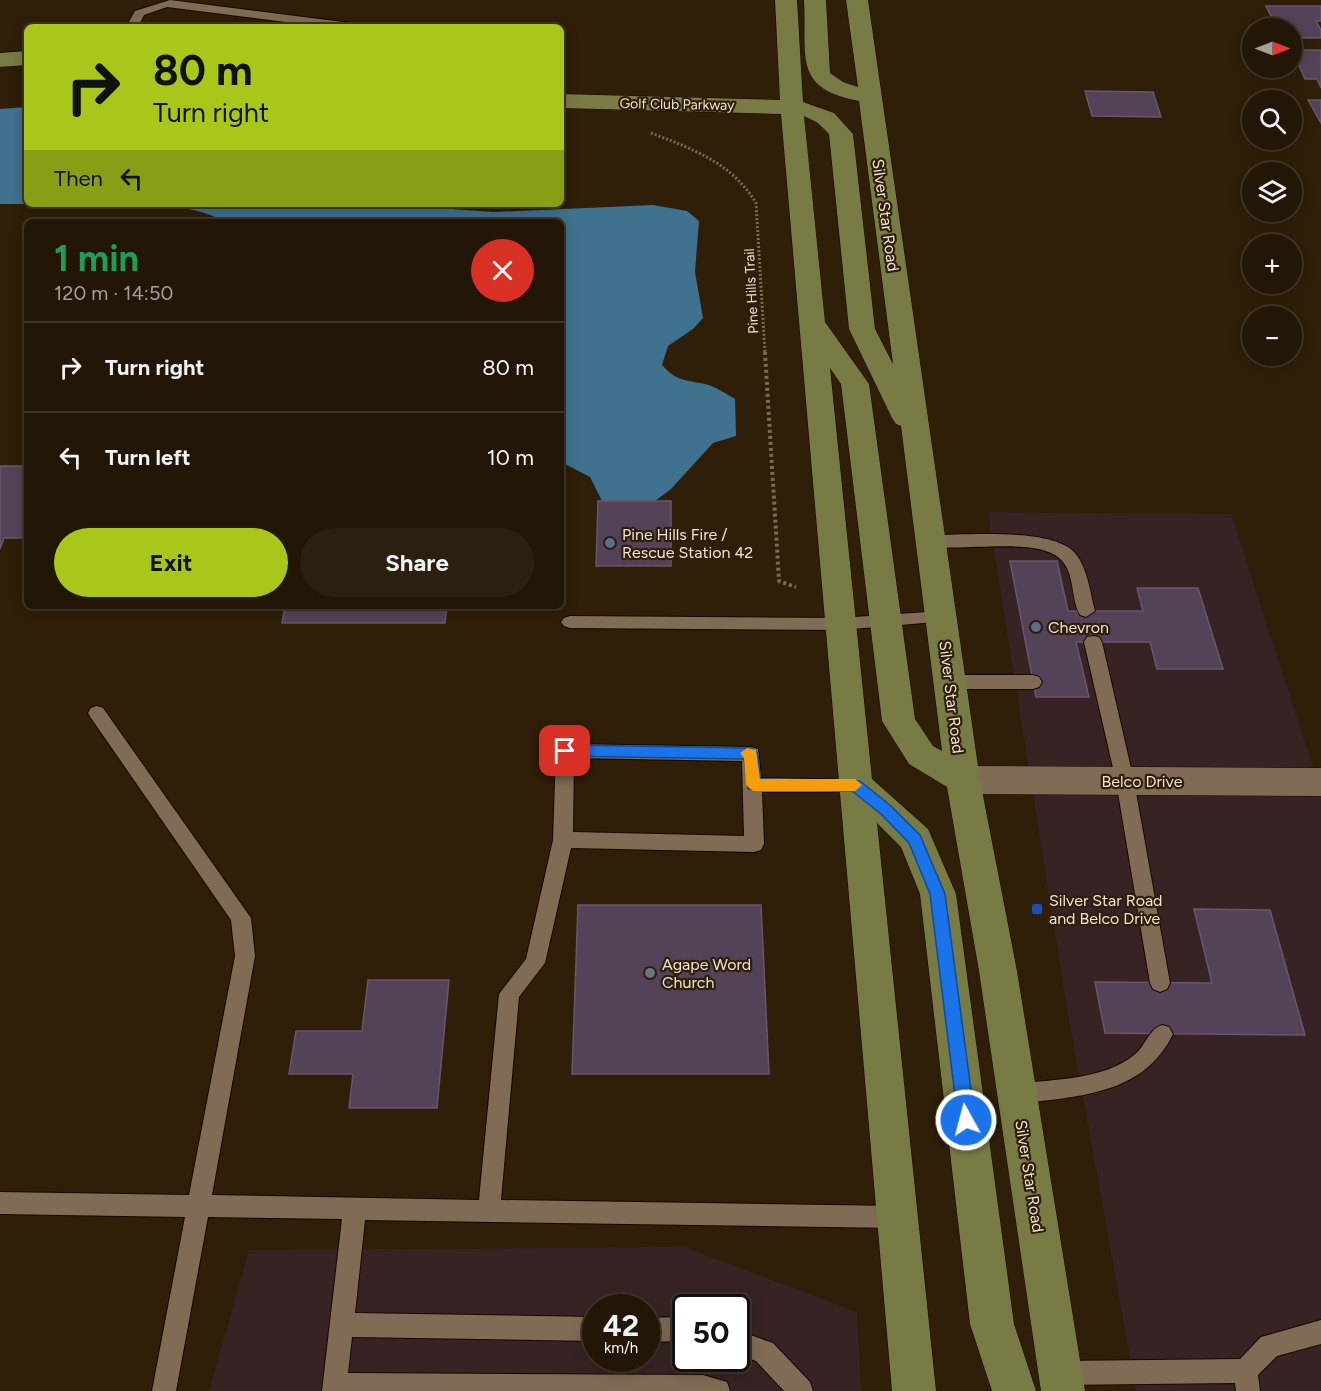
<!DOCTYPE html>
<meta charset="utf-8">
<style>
:root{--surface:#231606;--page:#2b1f10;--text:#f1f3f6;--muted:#a39f9b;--line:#403528;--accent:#a9c71b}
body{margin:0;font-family:Figtree,sans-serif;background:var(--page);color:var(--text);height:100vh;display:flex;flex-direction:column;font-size:22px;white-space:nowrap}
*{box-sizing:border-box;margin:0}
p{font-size:20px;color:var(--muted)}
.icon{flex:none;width:33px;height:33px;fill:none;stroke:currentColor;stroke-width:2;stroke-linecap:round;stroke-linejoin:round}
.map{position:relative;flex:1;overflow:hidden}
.side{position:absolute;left:24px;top:219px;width:540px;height:390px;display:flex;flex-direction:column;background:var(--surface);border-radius:9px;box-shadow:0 3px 15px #0003,0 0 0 2px var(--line)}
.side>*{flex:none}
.hud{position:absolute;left:24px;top:24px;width:540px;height:183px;border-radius:9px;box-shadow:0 3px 15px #0003,0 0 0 2px var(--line);background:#a9c71b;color:#111;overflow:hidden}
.needle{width:39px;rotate:90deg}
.controls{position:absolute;left:1242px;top:18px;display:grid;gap:12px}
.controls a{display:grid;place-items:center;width:60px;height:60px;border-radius:50%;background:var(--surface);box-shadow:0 3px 15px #0003,0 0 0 2px var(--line);font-size:30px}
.speed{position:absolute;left:582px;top:1294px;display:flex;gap:12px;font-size:30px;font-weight:700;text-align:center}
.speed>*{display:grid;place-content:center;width:78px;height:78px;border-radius:50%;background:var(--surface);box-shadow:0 3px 15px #0003,0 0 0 2px var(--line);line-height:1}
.speed small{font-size:15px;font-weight:400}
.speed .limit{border:3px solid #111;border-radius:9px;background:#fff;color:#111}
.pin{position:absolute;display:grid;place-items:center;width:51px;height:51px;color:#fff;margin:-26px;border-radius:12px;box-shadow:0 3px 9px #0006}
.me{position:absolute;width:66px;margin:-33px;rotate:353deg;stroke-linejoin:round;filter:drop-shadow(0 0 4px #0008)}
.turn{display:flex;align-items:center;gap:21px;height:126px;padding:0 30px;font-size:27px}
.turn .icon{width:78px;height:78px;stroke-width:2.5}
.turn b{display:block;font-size:42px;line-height:51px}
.then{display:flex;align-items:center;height:57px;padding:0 30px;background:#0003;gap:12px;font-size:22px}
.round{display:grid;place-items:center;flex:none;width:63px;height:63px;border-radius:32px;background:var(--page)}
.headline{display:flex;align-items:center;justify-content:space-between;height:102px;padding:0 30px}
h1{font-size:36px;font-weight:700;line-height:45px;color:#1e9e55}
.primary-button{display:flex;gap:12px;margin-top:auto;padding:12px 30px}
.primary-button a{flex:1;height:69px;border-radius:36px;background:var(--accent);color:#111;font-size:24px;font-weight:700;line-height:69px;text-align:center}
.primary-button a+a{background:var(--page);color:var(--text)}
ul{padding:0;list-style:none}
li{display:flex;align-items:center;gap:18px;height:90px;padding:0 30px;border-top:2px solid var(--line)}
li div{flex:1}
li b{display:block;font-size:22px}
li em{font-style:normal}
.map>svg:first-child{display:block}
</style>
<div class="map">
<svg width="1321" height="1391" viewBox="0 0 1321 1391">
<rect width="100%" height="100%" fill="#2f1e08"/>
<g fill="#372324" fill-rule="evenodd">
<polygon points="988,512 1231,514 1321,792 1321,1391 1136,1391 1067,1008"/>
<path d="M684,1247L857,1312L861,1391H209L249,1250ZM596,1308H646V1359H596ZM686,1308H736V1359H686Z"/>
</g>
<g fill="#3e728e">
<polygon points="27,107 27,204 0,204 0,109"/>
<path d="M115,204H426L437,208L494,212L653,205L687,211L699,221L695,272L703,318L693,329L668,346L662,365C676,381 685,380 705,384C715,386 726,394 735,399L736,436L713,443L671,489L655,501H602L590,477L561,462V222H225C193,203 150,206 115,204Z"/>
</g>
<g fill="#544259" stroke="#68566d" stroke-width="1.5">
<polygon points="1266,6 1321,6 1321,21 1316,21 1321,30 1321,38 1292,38 1292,28 1277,28"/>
<polygon points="1292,50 1321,50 1321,88 1317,79 1305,79"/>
<polygon points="1085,91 1153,92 1161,117 1092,116"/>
<polygon points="1308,100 1321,100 1321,123"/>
<polygon points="0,466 27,466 27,538 4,538 0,549"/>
<polygon points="598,501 671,501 671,566 596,566"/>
<polygon points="1010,561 1057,561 1068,611 1143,611 1137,588 1198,588 1223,669 1157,669 1150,642 1076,642 1089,697 1036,697"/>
<polygon points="285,606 447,606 445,623 282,623"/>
<polygon points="578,905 761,905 769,1074 572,1074"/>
<polygon points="1194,909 1270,910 1305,1035 1105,1033 1095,982 1212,983"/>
<polygon points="368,980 449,980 437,1108 349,1108 353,1074 289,1074 296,1031 362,1031"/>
</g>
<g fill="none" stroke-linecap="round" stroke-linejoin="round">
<g stroke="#170800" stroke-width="2">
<g id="lane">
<polygon points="170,0 351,23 357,27 324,27 167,7 144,15 138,27 126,27 135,11"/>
<path d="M932,535C965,535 1054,527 1076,554C1088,570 1090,592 1095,611L1086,617L1080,615C1071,600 1075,577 1063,562C1042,534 957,554 926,545L924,541L926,537Z"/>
<polygon points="942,611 951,617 948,621 840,630 570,628 564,626 561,622 564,618 570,616 840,618"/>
<polygon points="1093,636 1099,637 1102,642 1134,781 1170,983 1167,989 1160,992 1153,989 1150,983 1116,781 1084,642 1087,637"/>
<polygon points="951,675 1033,675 1039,677 1042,682 1039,687 1033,689 951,689 945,687 942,682 945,677"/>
<path d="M97,706L103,708L251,918L255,956L212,1195L479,1200L499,994L526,959L553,840L556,751L558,746L565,744L751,747L758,749L761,778L862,780L864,785L862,790L855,792H762L764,844L761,850L754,852L571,848L545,963L519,997L501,1200L897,1206L905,1209L908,1217L905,1225L897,1228L365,1220L355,1313L596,1317V1341L352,1337L348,1373L703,1375L727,1382L730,1391H322L342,1219L208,1217L176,1391H152L185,1217L0,1214V1192L189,1195L235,956L231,920L91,718L88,713L91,708ZM574,758L742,761L744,836L573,832Z"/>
<path d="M1162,1025L1169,1027L1173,1034C1143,1096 1077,1096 1017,1104L1009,1101L1006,1094L1009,1087L1017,1084C1055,1079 1103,1080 1134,1055C1146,1046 1148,1030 1162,1025Z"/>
<polygon points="686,1317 686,1341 646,1342 646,1318"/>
<polygon points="1321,1320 1321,1344 1277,1356 1258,1375 1260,1391 1236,1391 1235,1383 1061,1385 1052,1382 1049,1373 1052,1364 1061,1361 1240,1359 1261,1337"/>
<polygon points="736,1330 773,1343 810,1382 813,1391 784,1391 756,1361 736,1354"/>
</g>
</g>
<g stroke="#170800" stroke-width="1">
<polygon id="street" points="963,766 1321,768 1321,796 963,794 951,790 946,780 951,770"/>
</g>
<g stroke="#170800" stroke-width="1">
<g id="secondary">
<path d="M775,0H797L803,102L834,113L853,134L875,329L893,364L859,101C792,88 807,57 804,0H826L830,73L843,82L858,87L846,0H868L980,780L1017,971L1085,1391H1041L979,971L947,787L909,764L882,721L841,384L830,368L872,779L928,829L956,894L1014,1324L1036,1391H992L970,1324L920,894L901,847L877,823L936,1391H892L781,114L561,108V94L780,100ZM804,116L818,123L829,134L849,329L892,418L896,424L901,426L942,751L933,746L915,719L869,384L825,322Z"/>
<polygon points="27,51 27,65 0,67 0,53"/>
</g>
</g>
<path stroke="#796b58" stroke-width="3" stroke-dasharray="2 2" stroke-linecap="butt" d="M651,133C693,149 732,163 756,203L765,353"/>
<polyline stroke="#796b58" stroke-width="4" stroke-dasharray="3 3" stroke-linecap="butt" points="765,352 779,581 796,587"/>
<use href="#lane" fill="#806c54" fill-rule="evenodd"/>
<use href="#street" fill="#806c54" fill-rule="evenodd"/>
<use href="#secondary" fill="#797b45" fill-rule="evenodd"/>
</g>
<polygon fill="#1a73e8" stroke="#114b97" stroke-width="1.5" points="565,745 751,748 758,753 760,779 860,781 891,806 920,835 945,894 975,1120 972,1126 966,1128 961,1126 958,1120 930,894 909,843 881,814 852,791 748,789 744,759 565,756 558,751"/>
<polygon fill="#f59e0b" points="747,748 756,750 760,779 855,779 862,785 855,791 753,791 746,785 744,758 740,753"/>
<g fill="#5c6f8a" stroke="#2f1e08" stroke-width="2">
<circle cx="610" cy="543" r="6"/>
<circle cx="1036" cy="627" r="6"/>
</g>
<rect fill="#1a4fb4" stroke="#2f1e08" stroke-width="2" x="1031" y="903" width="12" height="12" rx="3"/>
<circle fill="#6b7280" stroke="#2f1e08" stroke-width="2" cx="650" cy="973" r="6"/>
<g text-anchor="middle" stroke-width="4.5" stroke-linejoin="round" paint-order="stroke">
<g font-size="14" fill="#efe4d7" stroke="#2f1e08">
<text transform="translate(677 104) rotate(1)" y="5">Golf Club Parkway</text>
<text transform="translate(751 291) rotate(-93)" y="5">Pine Hills Trail</text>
</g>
<g font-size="16" fill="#efe4d7" stroke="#2f1e08">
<text transform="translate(886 215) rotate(82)" y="6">Silver Star Road</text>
<text transform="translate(952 697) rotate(83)" y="6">Silver Star Road</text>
<text x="1142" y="787">Belco Drive</text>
<text transform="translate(1030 1176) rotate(81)" y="6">Silver Star Road</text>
</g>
<g font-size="16" fill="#efe4d7" stroke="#2f1e08" text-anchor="start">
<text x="622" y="540">Pine Hills Fire /<tspan x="622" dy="18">Rescue Station 42</tspan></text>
<text x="1048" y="633">Chevron</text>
<text x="1049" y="906">Silver Star Road<tspan x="1049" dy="18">and Belco Drive</tspan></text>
<text x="662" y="970">Agape Word<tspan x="662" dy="18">Church</tspan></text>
</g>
</g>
</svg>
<div class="controls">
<a><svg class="needle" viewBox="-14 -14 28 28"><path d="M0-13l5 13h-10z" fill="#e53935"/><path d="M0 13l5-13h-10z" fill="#a39f9b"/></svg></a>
<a><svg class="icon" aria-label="search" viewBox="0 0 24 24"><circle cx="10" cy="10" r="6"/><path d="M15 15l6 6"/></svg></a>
<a><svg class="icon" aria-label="layers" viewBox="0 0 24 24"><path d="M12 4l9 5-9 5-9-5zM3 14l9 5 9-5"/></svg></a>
<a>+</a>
<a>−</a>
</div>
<div class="speed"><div>42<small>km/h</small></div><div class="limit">50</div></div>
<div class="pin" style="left:565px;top:751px;background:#d93025"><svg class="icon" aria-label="arrive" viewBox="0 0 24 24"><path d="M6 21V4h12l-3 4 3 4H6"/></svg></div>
<svg class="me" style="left:966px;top:1120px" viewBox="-20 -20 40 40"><circle r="17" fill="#1a73e8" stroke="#fff" stroke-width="3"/><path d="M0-11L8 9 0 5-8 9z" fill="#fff"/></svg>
<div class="hud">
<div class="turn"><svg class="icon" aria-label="right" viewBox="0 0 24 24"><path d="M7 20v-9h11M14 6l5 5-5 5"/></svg><div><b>80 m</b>Turn right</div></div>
<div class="then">Then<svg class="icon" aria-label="left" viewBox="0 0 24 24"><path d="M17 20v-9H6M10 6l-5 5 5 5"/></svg></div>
</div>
<section class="side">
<div class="headline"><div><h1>1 min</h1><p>120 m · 14:50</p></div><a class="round" style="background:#d93025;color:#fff"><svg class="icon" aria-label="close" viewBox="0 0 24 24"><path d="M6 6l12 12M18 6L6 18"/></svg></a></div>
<ul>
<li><svg class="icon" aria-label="right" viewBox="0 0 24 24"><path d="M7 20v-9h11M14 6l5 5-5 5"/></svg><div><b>Turn right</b></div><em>80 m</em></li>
<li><svg class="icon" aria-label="left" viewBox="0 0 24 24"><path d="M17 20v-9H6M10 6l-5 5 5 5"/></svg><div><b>Turn left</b></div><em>10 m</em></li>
</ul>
<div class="primary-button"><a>Exit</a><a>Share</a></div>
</section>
</div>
